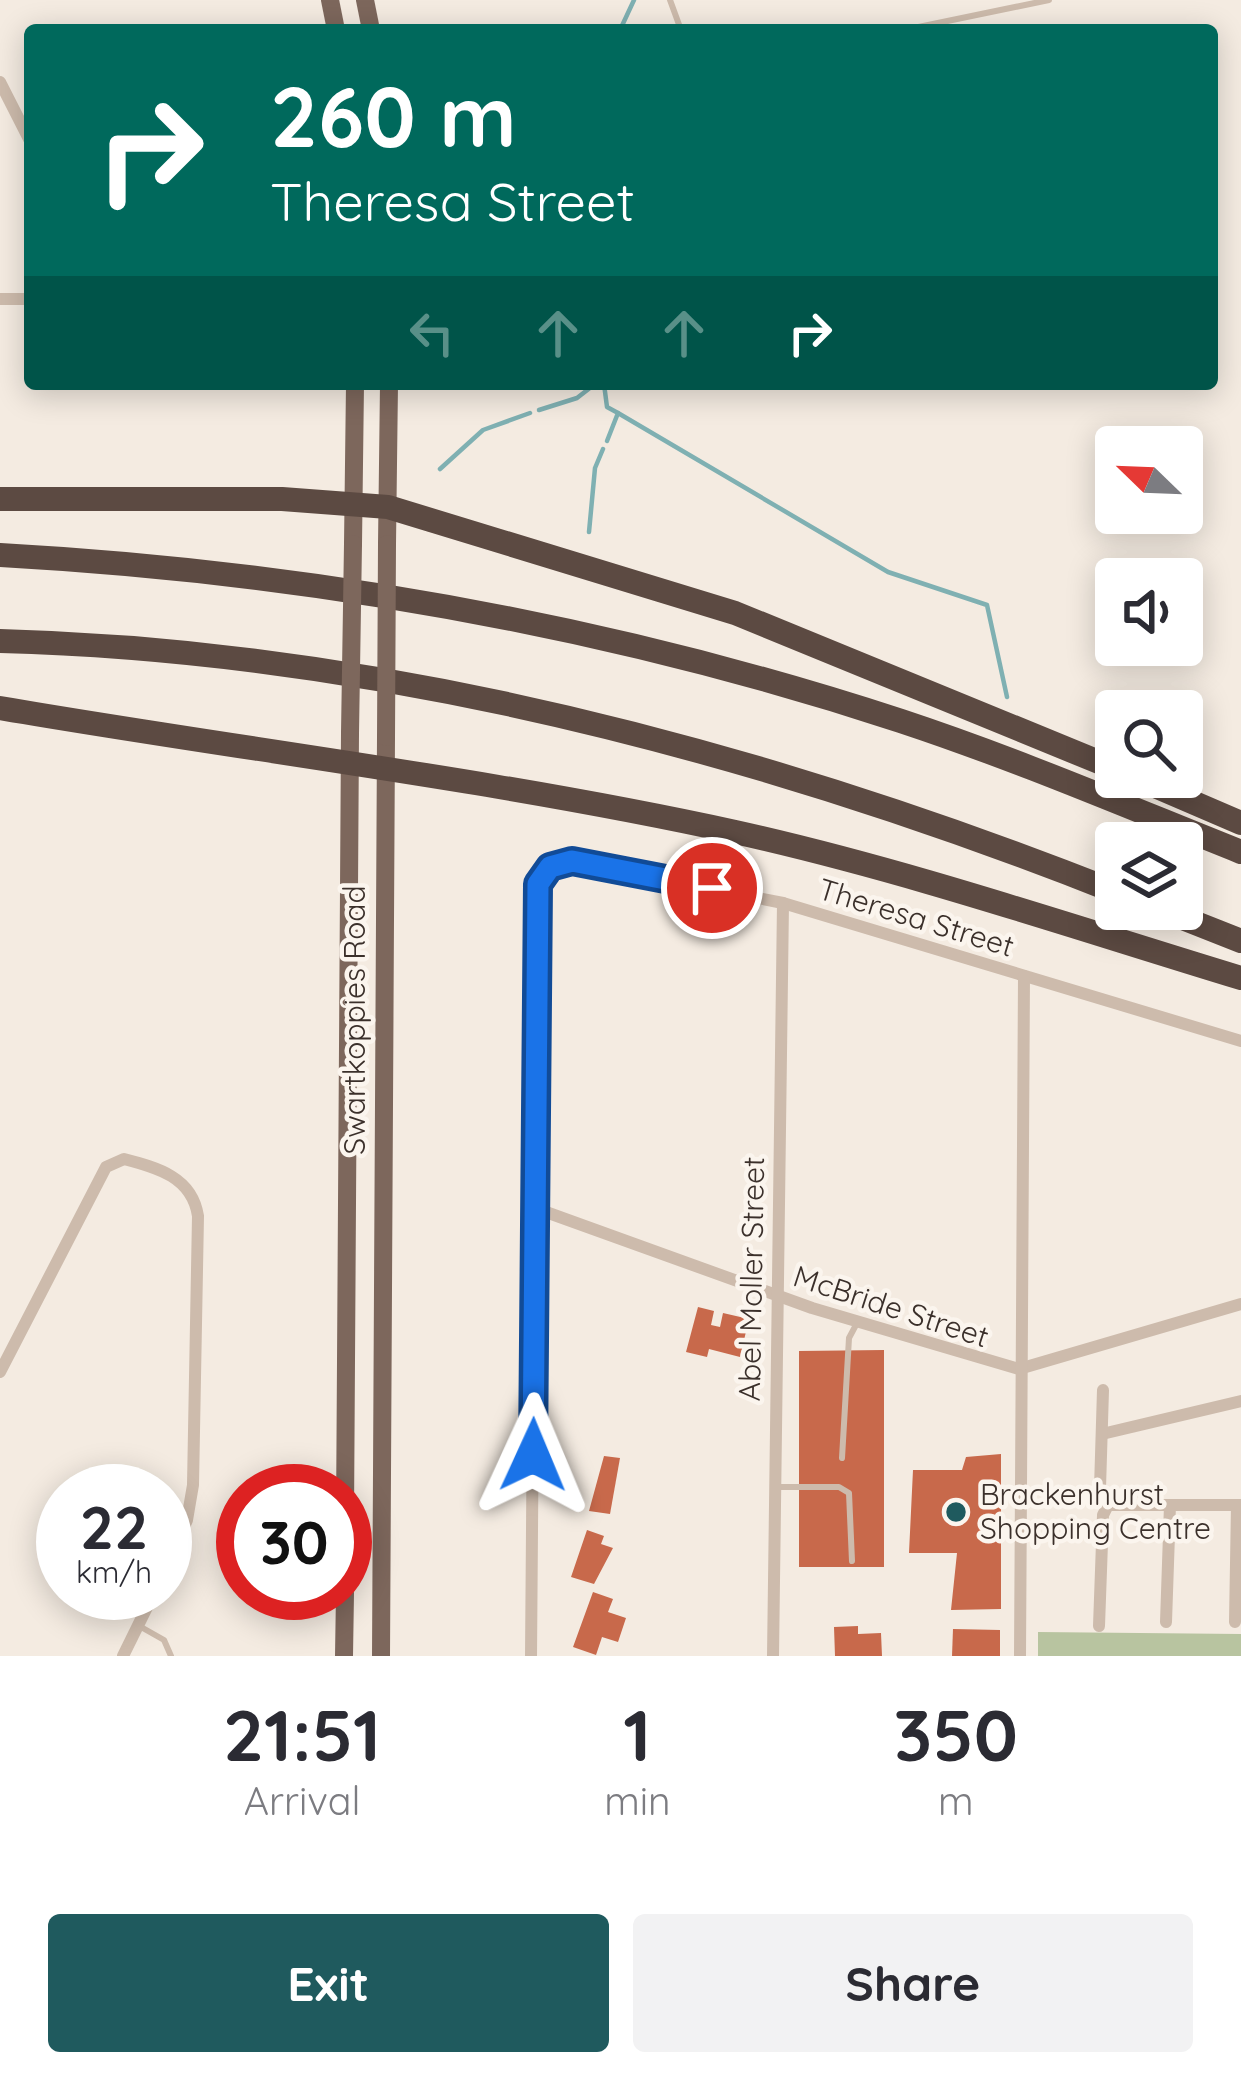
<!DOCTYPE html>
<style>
:root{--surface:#fff;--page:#f2f2f3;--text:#2b2b33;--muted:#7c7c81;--accent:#1f5a5e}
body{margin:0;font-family:Quicksand,sans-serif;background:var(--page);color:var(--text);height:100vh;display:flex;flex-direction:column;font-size:45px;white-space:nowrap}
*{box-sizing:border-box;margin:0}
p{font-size:39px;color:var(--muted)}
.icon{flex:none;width:66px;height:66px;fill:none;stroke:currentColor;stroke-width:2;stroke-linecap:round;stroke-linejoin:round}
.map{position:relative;height:1656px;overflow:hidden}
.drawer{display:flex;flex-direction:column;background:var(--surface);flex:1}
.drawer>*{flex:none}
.guide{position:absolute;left:24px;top:24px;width:1194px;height:366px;border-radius:12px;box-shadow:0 6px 30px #0003;background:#00695c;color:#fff;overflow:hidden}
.needle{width:78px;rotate:293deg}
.controls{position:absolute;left:1095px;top:426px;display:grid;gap:24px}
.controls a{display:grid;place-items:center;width:108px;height:108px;border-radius:12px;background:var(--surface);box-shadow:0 6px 30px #0003;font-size:60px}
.speed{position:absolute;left:36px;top:1464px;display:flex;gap:24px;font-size:60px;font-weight:700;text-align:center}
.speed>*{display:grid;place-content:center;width:156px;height:156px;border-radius:50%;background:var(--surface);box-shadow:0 6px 30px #0003;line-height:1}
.speed small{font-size:30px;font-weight:400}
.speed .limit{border:18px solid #d22;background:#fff;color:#111}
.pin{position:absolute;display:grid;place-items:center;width:102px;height:102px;color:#fff;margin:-51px;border:6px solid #fff;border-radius:50%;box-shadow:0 3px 12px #0007}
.me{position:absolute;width:132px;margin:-66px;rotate:1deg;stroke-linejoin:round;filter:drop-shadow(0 0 9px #0008)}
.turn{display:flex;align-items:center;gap:42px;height:252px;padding:0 48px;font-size:54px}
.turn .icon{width:156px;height:156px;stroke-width:2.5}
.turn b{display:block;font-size:84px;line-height:102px}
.lanes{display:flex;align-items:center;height:114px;padding:0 48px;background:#0003;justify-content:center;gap:60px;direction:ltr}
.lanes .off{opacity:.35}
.eta{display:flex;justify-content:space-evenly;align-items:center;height:204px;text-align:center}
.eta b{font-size:72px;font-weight:800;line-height:84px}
.action{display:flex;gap:24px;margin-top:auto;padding:24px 48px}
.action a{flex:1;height:138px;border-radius:12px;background:var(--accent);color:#fff;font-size:48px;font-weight:800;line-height:138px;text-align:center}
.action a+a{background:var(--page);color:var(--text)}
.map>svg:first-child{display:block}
</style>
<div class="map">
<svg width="1241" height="1656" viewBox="0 0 1241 1656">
<rect width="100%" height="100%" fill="#f4ebe1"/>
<polygon fill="#b8c4a0" points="1038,1632 1241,1634 1241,1656 1038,1656"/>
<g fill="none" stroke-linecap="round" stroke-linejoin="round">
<g stroke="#7fb0b2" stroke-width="4.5">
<polyline points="620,30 634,0"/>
<polyline points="604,384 607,407 618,413 607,441"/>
<polyline points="539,410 577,398 595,384"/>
<polyline points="618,413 888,572 987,605 1007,697"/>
<polyline points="440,469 483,430 530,413"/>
<polyline points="589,532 595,468 603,449"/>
</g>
</g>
<g fill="#c8694b">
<polygon points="698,1307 714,1311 711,1325 720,1327 723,1313 749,1319 740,1357 709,1349 707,1357 686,1352"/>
<polygon points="884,1350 884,1567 799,1567 799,1351"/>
<polygon points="1001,1454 1001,1609 951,1610 957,1553 909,1553 913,1470 962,1470 966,1457"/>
<polygon points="604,1456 620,1458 610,1514 589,1511"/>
<polygon points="587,1530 604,1536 601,1544 613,1548 594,1584 571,1577"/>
<polygon points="593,1592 613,1599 608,1612 626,1618 618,1642 602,1637 596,1655 573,1647"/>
<polygon points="858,1626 858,1634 881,1633 882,1656 835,1656 834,1627"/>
<polygon points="953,1629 1000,1630 1000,1656 952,1656"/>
</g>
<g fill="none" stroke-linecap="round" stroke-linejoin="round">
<g stroke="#cdbbac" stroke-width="6">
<polyline points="670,0 681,30"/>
<polyline points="904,30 1049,0"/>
<polyline points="842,1458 849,1338 857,1323"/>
<polyline points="777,1487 839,1487 849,1493 852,1561"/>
<polyline points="141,1627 164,1640 171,1656"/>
</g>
<g stroke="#cdbbac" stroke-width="12">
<polyline points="0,82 30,141"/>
<polyline points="0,299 30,299"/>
<polyline points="532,1207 812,1308 1019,1369 1241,1304"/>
<path d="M0,1372L106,1167L124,1159C158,1168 192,1177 198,1216L193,1485L187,1520L165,1571"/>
<polyline points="1102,1434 1241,1401"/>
<polyline points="1100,1488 1103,1390"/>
<polyline points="1166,1622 1170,1505"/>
<polyline points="1235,1622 1237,1505"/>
<polyline points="1099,1626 1103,1515 1108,1505 1241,1505"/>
<polyline points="123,1656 154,1593"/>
<path d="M531,1656L537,902C539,877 546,864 572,861L783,903L1241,1041"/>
<polyline points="773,1656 783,903"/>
<polyline points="1020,1656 1024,976"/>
</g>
<g stroke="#7d675c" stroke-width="18">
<polyline points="330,0 336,30"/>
<polyline points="365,0 371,30"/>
<polyline points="353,544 355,384"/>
<polyline points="387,544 389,384"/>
<polyline points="345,1518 350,733"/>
<polyline points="344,1656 345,1593"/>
<polyline points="381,1656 386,737"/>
</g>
<g stroke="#5c4a42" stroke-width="24">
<polyline points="0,499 282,499 388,507 735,613 1116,769"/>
<path d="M0,555C308,572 608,625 901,721C1016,759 1128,807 1241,852"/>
<path d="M0,641C383,651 762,752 1116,892"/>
<path d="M0,708C245,750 492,779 735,832C906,870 1073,927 1241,978"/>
<polyline points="1134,777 1241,823"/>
<polyline points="1160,909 1241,941"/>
</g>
<g stroke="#7d675c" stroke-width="18">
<polyline points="350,733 353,544"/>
<polyline points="386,737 387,544"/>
</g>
</g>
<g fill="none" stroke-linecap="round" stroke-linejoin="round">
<g stroke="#114b97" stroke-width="30">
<polyline id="route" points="533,1455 538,884 550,867 572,861 712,888"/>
</g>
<use href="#route" stroke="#1a73e8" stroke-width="21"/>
</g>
<circle fill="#1f5a5e" stroke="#fbf5ee" stroke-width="4.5" cx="956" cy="1512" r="12"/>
<g text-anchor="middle" stroke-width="9" stroke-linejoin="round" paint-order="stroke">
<g font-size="30" fill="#3b302b" stroke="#fbf5ee">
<text transform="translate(916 918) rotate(17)" y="10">Theresa Street</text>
<text transform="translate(355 1020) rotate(-90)" y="10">Swartkoppies Road</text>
<text transform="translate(752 1279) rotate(-89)" y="10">Abel Moller Street</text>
<text transform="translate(891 1307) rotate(18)" y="10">McBride Street</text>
</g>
<g font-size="30" fill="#3b302b" stroke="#fbf5ee" text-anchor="start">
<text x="980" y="1505">Brackenhurst<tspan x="980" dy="34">Shopping Centre</tspan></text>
</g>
</g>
</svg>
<div class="controls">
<a><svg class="needle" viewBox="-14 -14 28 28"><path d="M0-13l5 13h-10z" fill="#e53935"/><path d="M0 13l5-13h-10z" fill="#7c7c81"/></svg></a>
<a><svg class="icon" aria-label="sound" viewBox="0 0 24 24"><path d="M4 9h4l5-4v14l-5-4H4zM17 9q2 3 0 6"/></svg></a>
<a><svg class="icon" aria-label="search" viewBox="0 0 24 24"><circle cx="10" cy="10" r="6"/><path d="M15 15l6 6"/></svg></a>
<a><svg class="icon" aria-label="layers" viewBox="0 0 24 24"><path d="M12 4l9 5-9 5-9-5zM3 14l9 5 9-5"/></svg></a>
</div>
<div class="speed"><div>22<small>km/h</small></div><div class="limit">30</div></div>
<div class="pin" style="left:712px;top:888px;background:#d93025"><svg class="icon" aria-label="arrive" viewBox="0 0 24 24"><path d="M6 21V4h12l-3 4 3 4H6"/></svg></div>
<svg class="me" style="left:533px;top:1455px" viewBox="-20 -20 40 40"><path d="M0-17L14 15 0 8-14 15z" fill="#1a73e8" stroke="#fff" stroke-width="4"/></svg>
<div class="guide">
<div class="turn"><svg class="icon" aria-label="right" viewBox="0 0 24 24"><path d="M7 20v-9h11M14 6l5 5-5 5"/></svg><div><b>260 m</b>Theresa Street</div></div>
<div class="lanes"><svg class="icon off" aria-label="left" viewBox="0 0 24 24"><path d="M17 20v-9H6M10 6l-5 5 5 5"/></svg><svg class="icon off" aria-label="ahead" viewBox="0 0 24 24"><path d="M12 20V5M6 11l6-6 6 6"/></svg><svg class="icon off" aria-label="ahead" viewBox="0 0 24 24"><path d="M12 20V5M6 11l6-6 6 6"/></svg><svg class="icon" aria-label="right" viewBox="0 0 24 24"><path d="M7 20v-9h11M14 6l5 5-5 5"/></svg></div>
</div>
</div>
<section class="drawer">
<div class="eta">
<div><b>21:51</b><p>Arrival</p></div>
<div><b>1</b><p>min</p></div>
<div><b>350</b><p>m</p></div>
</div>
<div class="action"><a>Exit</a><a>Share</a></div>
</section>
